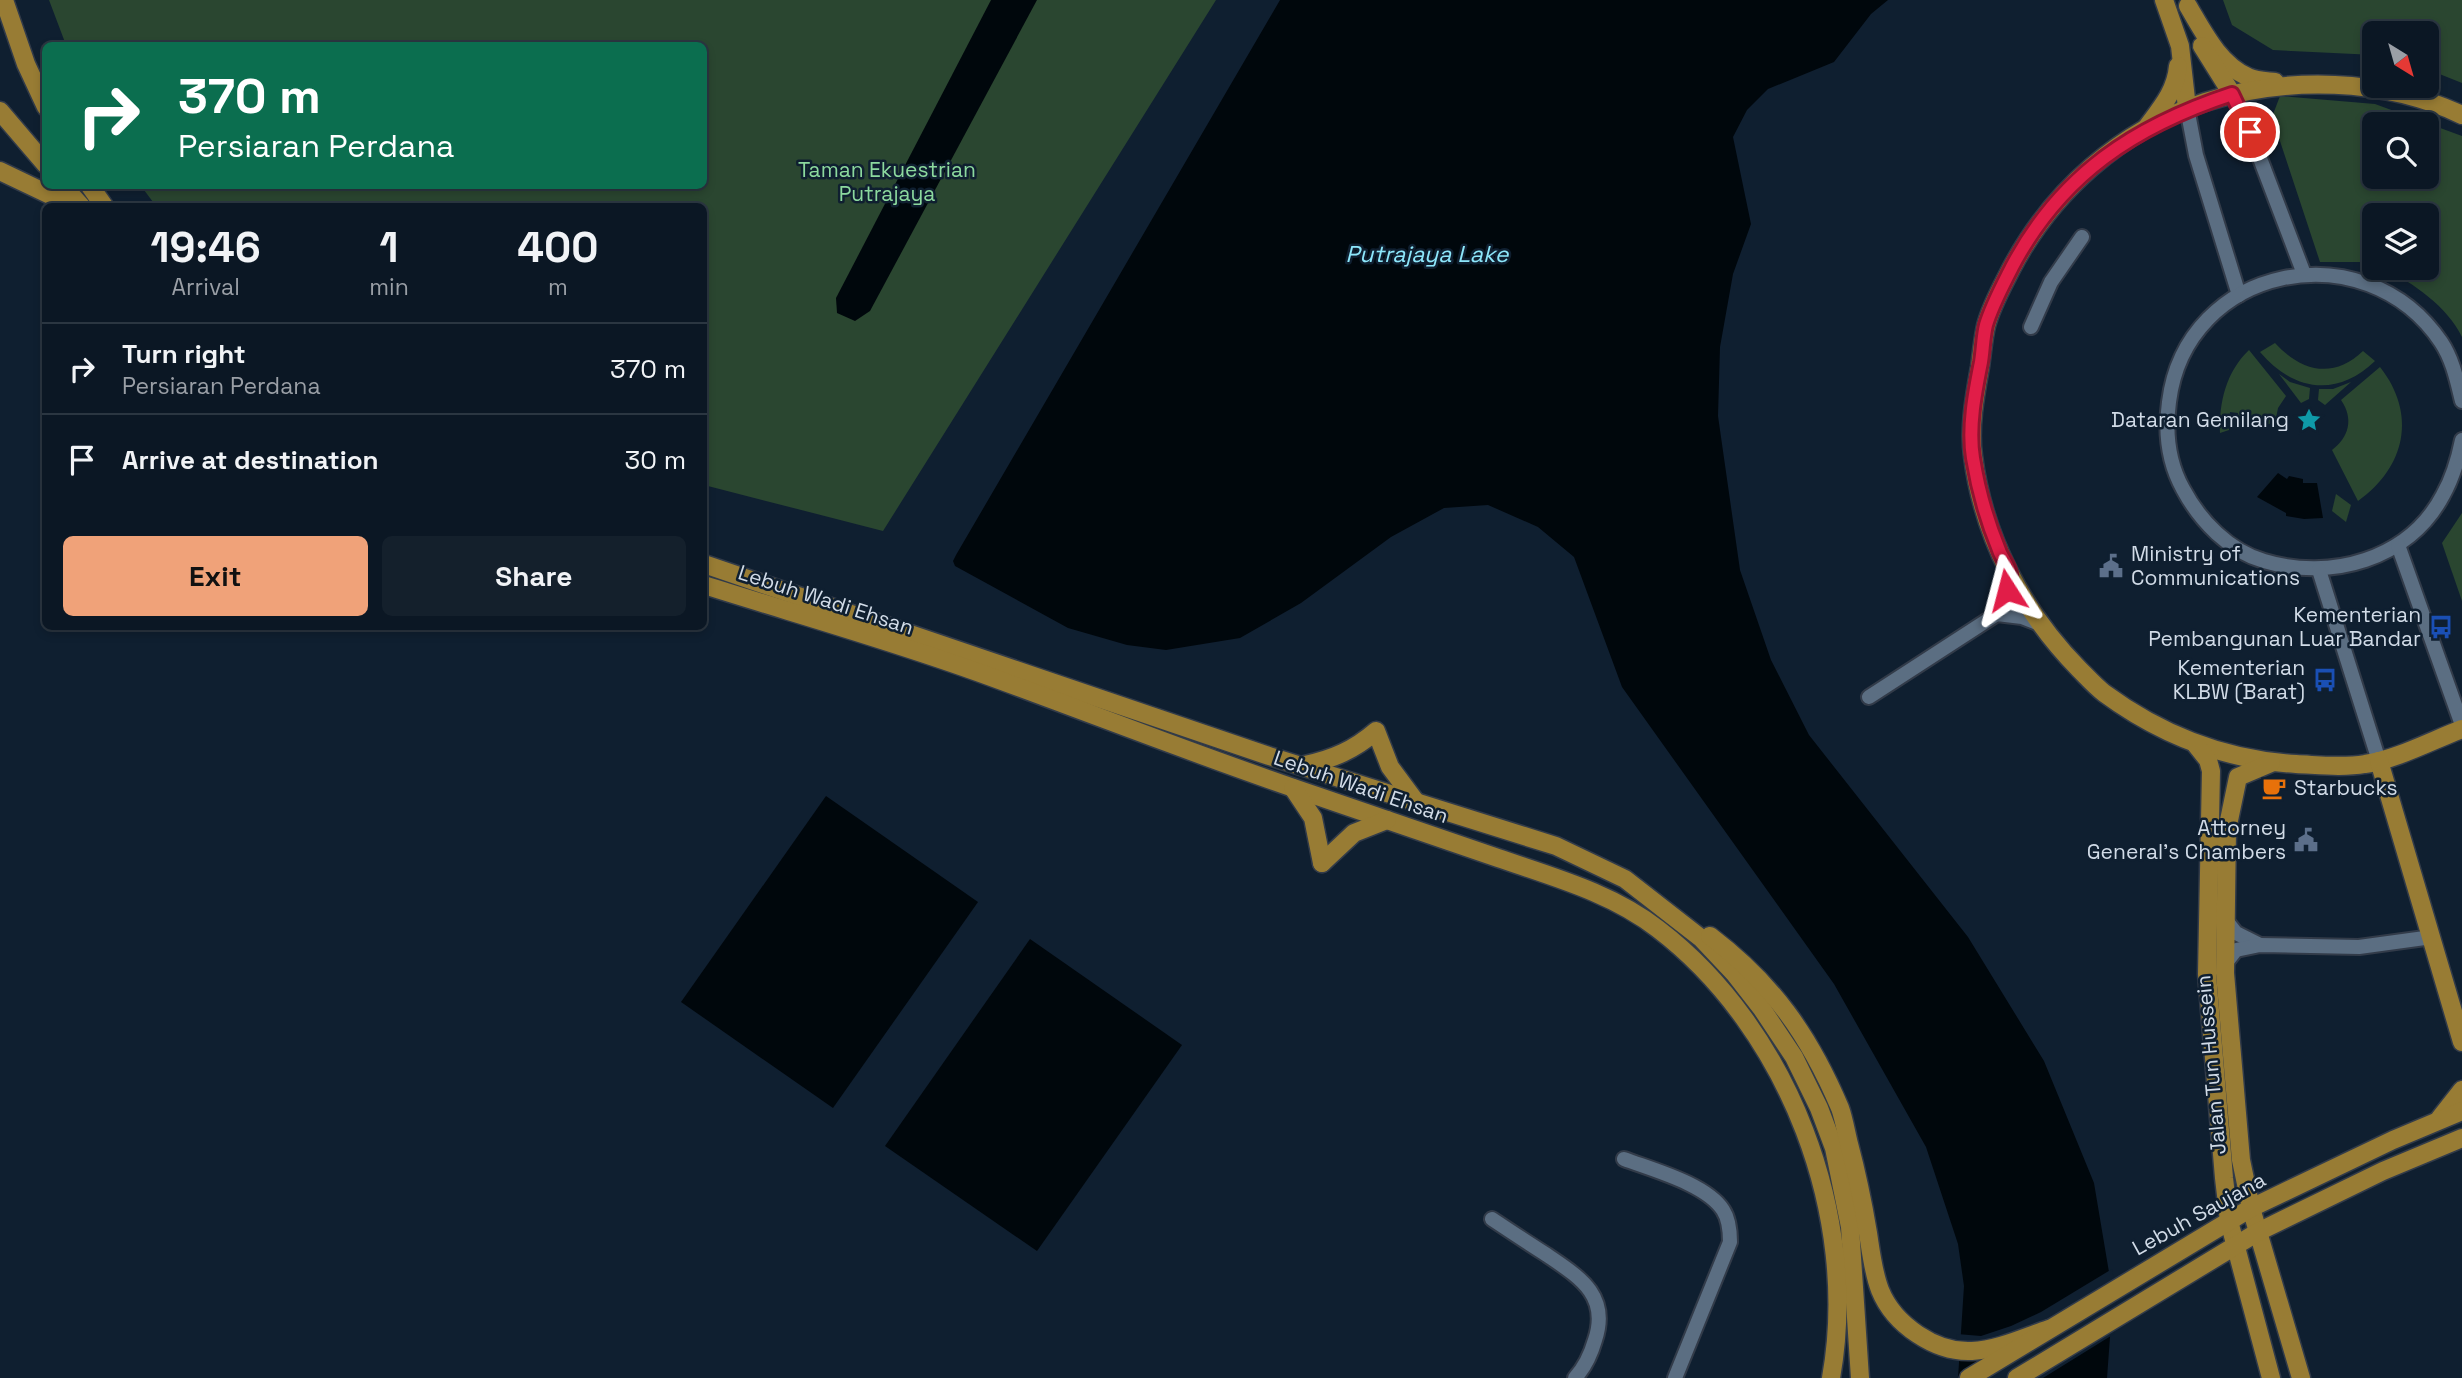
<!DOCTYPE html>
<meta charset="utf-8">
<style>
:root{--surface:#0b1724;--page:#14202c;--text:#f1f3f6;--muted:#9a9fa6;--line:#2b3641;--accent:#f0a279}
body{margin:0;font-family:"Space Grotesk",sans-serif;background:var(--page);color:var(--text);height:100vh;display:flex;flex-direction:column;font-size:26px;white-space:nowrap}
*{box-sizing:border-box;margin:0}
p{font-size:23px;color:var(--muted)}
.icon{flex:none;width:38px;height:38px;fill:none;stroke:currentColor;stroke-width:2;stroke-linecap:round;stroke-linejoin:round}
.map{position:relative;flex:1;overflow:hidden}
.sheet{position:absolute;left:42px;top:203px;width:665px;height:427px;display:flex;flex-direction:column;background:var(--surface);border-radius:10px;box-shadow:0 4px 10px #0003,0 0 0 2px var(--line)}
.sheet>*{flex:none}
.guide{position:absolute;left:42px;top:42px;width:665px;height:147px;border-radius:10px;box-shadow:0 4px 10px #0003,0 0 0 2px var(--line);background:#0b6e4f;color:#fff;overflow:hidden}
.needle{width:46px;rotate:143deg}
.fabs{position:absolute;left:2362px;top:21px;display:grid;gap:14px}
.fabs a{display:grid;place-items:center;width:77px;height:77px;border-radius:10px;background:var(--surface);box-shadow:0 4px 10px #0003,0 0 0 2px var(--line);font-size:35px}
.pin{position:absolute;display:grid;place-items:center;width:60px;height:60px;color:#fff;margin:-30px;border:4px solid #fff;border-radius:50%;box-shadow:0 2px 7px #0007}
.me{position:absolute;width:77px;margin:-38px;rotate:351deg;stroke-linejoin:round;filter:drop-shadow(0 0 5px #0008)}
.turn{display:flex;align-items:center;gap:24px;height:147px;padding:0 21px;font-size:32px}
.turn .icon{width:91px;height:91px;stroke-width:2.5}
.turn b{display:block;font-size:49px;line-height:60px}
.eta{display:flex;justify-content:space-evenly;align-items:center;height:119px;text-align:center}
.eta b{font-size:42px;font-weight:800;line-height:49px}
.button{display:flex;gap:14px;margin-top:auto;padding:14px 21px}
.button a{flex:1;height:80px;border-radius:10px;background:var(--accent);color:#111;font-size:28px;font-weight:800;line-height:80px;text-align:center}
.button a+a{background:var(--page);color:var(--text)}
ul{padding:0;list-style:none}
li{display:flex;align-items:center;gap:21px;height:91px;padding:0 21px;border-top:2px solid var(--line)}
li div{flex:1}
li b{display:block;font-size:26px}
li em{font-style:normal}
.map>svg:first-child{display:block}
</style>
<div class="map">
<svg width="2462" height="1378" viewBox="0 0 2462 1378">
<rect width="100%" height="100%" fill="#0f1f30"/>
<g fill="#2a4630" fill-rule="evenodd">
<polygon points="49,0 1216,0 883,531 704,485 704,206 156,206 141,186 704,186 704,46 66,45"/>
<polygon points="2223,0 2462,0 2462,83 2427,69 2427,33 2375,33 2375,55 2273,50 2232,25"/>
<path d="M2280,96L2375,104L2462,136V337C2447,306 2414,284 2384,268H2427V215H2375V262H2320L2272,117ZM2375,124H2427V177H2375Z"/>
<path d="M2275,343C2301,371 2333,380 2363,351L2375,361C2337,398 2293,391 2260,352Z"/>
<path d="M2249,350L2286,396L2278,408L2275,423L2237,429L2238,413L2230,412L2229,430L2220,433C2219,402 2226,372 2249,350Z"/>
<path d="M2380,367C2417,414 2406,467 2358,501L2332,450C2349,437 2354,419 2341,400Z"/>
<polygon points="2279,374 2290,382 2310,388 2309,399 2301,403"/>
<polygon points="2351,382 2325,405 2318,400 2319,389 2333,389"/>
<polygon points="2336,494 2351,505 2346,522 2332,511"/>
<polygon points="2462,513 2462,601 2442,543"/>
</g>
<g fill="#00070c">
<polygon points="991,0 1037,0 870,311 855,321 837,313 836,298"/>
<polygon points="1280,0 1888,0 1871,14 1834,62 1768,89 1747,110 1733,137 1751,224 1733,274 1720,347 1718,416 1740,570 1771,660 1809,735 1968,937 2044,1061 2094,1183 2113,1296 2107,1378 1958,1378 1964,1286 1958,1244 1926,1147 1834,984 1622,687 1574,557 1538,527 1488,505 1444,508 1391,537 1301,603 1240,638 1166,650 1127,645 1068,628 955,566 953,561 956,555"/>
<polygon points="2278,473 2287,479 2289,476 2303,479 2303,483 2317,483 2323,518 2304,519 2286,516 2286,513 2257,497"/>
<polygon points="826,796 978,902 833,1108 681,1002"/>
<polygon points="1030,939 1182,1045 1037,1251 885,1146"/>
</g>
<polygon fill="#0f1f30" points="2112,1269 2117,1296 2114,1334 2043,1378 1956,1378 1978,1365 1979,1359 1956,1359 1957,1334 1981,1336 2011,1326 2041,1312"/>
<g fill="none" stroke-linecap="round" stroke-linejoin="round">
<g stroke="#323b49" stroke-width="18">
<g id="minor">
<polyline points="2232,94 2250,132 2304,274"/>
<polyline points="2187,108 2196,155 2239,295"/>
<polyline points="2031,327 2051,282 2082,237"/>
<path d="M2462,401C2457,381 2453,360 2441,342C2365,229 2186,265 2169,402C2165,432 2168,462 2183,489C2200,521 2229,551 2264,561C2330,581 2409,560 2443,495C2453,477 2458,460 2462,440"/>
<polyline points="2398,545 2462,725"/>
<polyline points="2319,570 2379,761"/>
<polyline points="1997,614 2010,574"/>
<polyline points="1869,697 1997,614 2022,617 2040,624"/>
<polyline points="2225,919 2236,933 2260,945"/>
<polyline points="2225,964 2236,950 2260,945 2359,947 2432,937"/>
<path d="M1624,1159C1653,1170 1706,1184 1723,1210C1729,1219 1730,1231 1730,1242L1675,1378"/>
<path d="M1492,1219C1510,1231 1528,1243 1547,1255C1579,1277 1610,1295 1595,1340C1591,1354 1585,1367 1575,1378"/>
</g>
</g>
<g stroke="#323b49" stroke-width="21">
<g id="major">
<polyline points="4,0 26,64 46,107"/>
<polyline points="2164,0 2180,46 2187,108"/>
<path d="M2188,6C2204,33 2219,64 2248,77C2256,81 2267,81 2275,82"/>
<polyline points="2202,46 2232,94"/>
<polyline points="0,111 46,165"/>
<path d="M2462,115C2384,78 2286,76 2205,102C2121,130 2052,191 2011,269C2002,287 1991,306 1986,326C1983,339 1982,353 1980,367C1975,395 1969,427 1973,456C1983,537 2023,612 2079,669C2087,677 2095,686 2104,693C2161,735 2226,760 2296,764C2319,765 2342,768 2365,764C2395,760 2433,740 2462,729"/>
<path d="M2147,127C2161,108 2176,91 2178,66"/>
<polyline points="0,171 50,195 64,206"/>
<polyline points="63,186 81,206"/>
<polyline points="90,186 104,206"/>
<polyline points="704,564 1269,756 1556,846 1625,879 1702,939 1734,973 1762,1009 1794,1057 1819,1108 1834,1148 1850,1227 1860,1378"/>
<path d="M704,585C796,614 889,640 980,673C1093,714 1204,758 1317,796C1378,817 1438,838 1498,858C1553,877 1612,893 1658,929C1789,1029 1860,1217 1831,1378"/>
<polyline points="2196,745 2208,760 2211,771 2207,974 2224,1178 2229,1221 2271,1378"/>
<polyline points="2379,761 2462,1042"/>
<polyline points="2271,763 2238,777 2227,830 2225,973 2241,1160 2251,1208 2301,1378"/>
<path d="M1305,765C1333,759 1354,750 1376,731L1390,767L1416,802"/>
<polyline points="1293,788 1313,818 1322,863"/>
<polyline points="1322,863 1354,833 1387,820"/>
<path d="M1710,936C1773,984 1809,1035 1840,1108C1844,1119 1846,1132 1849,1144C1857,1174 1863,1203 1868,1233C1871,1252 1873,1272 1880,1290C1894,1325 1936,1353 1972,1351C1998,1350 2025,1337 2049,1329"/>
<polyline points="2440,1118 2462,1090"/>
<polyline points="1969,1378 2251,1208 2393,1140 2462,1111"/>
<polyline points="2017,1378 2258,1232 2383,1171 2462,1138"/>
</g>
</g>
<use href="#minor" stroke="#5b6e82" stroke-width="14"/>
<use href="#major" stroke="#987c34" stroke-width="18"/>
</g>
<g fill="none" stroke-linecap="round" stroke-linejoin="round">
<g stroke="#92132f" stroke-width="18">
<path id="route" d="M2007,590C2008,585 2011,578 2010,574C2009,566 2001,557 1999,550C1987,521 1978,489 1973,458C1968,427 1975,392 1981,362C1983,350 1983,337 1986,325C1992,305 2003,285 2012,267C2061,174 2135,126 2232,94L2250,132"/>
</g>
<use href="#route" stroke="#e11d48" stroke-width="12"/>
</g>
<defs>
<g id="sight-bare" transform="scale(1.89)"><path d="M0-6L1.8-2.2L6-1.7L2.9 1.2L3.7 5.4L0 3.3L-3.7 5.4L-2.9 1.2L-6-1.7L-1.8-2.2Z" fill="#0f9aa8" stroke="#0f1f30" stroke-width="2.5" paint-order="stroke"/></g>
<g id="civic-bare" transform="scale(1.89)"><path d="M-.6-6.5H3V-4.5H.6V-3L4-1V1h2V6H-6V1h2V-1L-.6-3ZM-1.2 2.5V6h2.4V2.5Z" fill="#5c6f8a" stroke="#0f1f30" stroke-width="2.5" paint-order="stroke"/></g>
<g id="bus-bare" transform="scale(1.89)"><path d="M-5-6H5V4H4V6H2V4H-2V6H-4V4H-5ZM-3.5-4V0h7V-4ZM-3.5 1.2v1.5H-2V1.2ZM2 1.2v1.5H3.5V1.2Z" fill="#1a4fb4" stroke="#0f1f30" stroke-width="2.5" paint-order="stroke"/></g>
<g id="cafe-bare" transform="scale(1.89)"><path d="M-5.5-4.5H6V0H3Q3 3.5 0 3.5H-2.5Q-5.5 3.5-5.5 0ZM3-3.2v2h1.7v-2ZM-6 4.5H4V6H-6Z" fill="#e8710a" stroke="#0f1f30" stroke-width="2.5" paint-order="stroke"/></g>
</defs>
<g fill-rule="evenodd">
<use href="#sight-bare" x="2309" y="420"/>
<use href="#civic-bare" x="2111" y="566"/>
<use href="#bus-bare" x="2441" y="627"/>
<use href="#bus-bare" x="2325" y="680"/>
<use href="#cafe-bare" x="2274" y="788"/>
<use href="#civic-bare" x="2306" y="840"/>
</g>
<g text-anchor="middle" stroke-width="5" stroke-linejoin="round" paint-order="stroke">
<g font-size="21" fill="#8cd99e" stroke="#0f1f30">
<text x="887" y="177">Taman Ekuestrian<tspan x="887" dy="24">Putrajaya</tspan></text>
</g>
<g font-size="21" fill="#d1dbe7" stroke="#0f1f30" text-anchor="end">
<text x="2289" y="427">Dataran Gemilang</text>
<text x="2131" y="561" text-anchor="start">Ministry of<tspan x="2131" dy="24">Communications</tspan></text>
<text x="2421" y="622">Kementerian<tspan x="2421" dy="24">Pembangunan Luar Bandar</tspan></text>
<text x="2305" y="675">Kementerian<tspan x="2305" dy="24">KLBW (Barat)</tspan></text>
<text x="2294" y="795" text-anchor="start">Starbucks</text>
<text x="2286" y="835">Attorney<tspan x="2286" dy="24">General’s Chambers</tspan></text>
</g>
<g font-size="21" fill="#d1dbe7" stroke="#0f1f30">
<text transform="translate(826 600) rotate(18)" y="7">Lebuh Wadi Ehsan</text>
<text transform="translate(1361 787) rotate(19)" y="7">Lebuh Wadi Ehsan</text>
<text transform="translate(2211 1065) rotate(-95)" y="7">Jalan Tun Hussein</text>
<text transform="translate(2199 1214) rotate(-29)" y="7">Lebuh Saujana</text>
</g>
<g font-size="23" font-style="italic" fill="#8de7fb" stroke="#0f1f30">
<text x="1427" y="262">Putrajaya Lake</text>
</g>
</g>
</svg>
<div class="fabs">
<a><svg class="needle" viewBox="-14 -14 28 28"><path d="M0-13l5 13h-10z" fill="#e53935"/><path d="M0 13l5-13h-10z" fill="#9a9fa6"/></svg></a>
<a><svg class="icon" aria-label="search" viewBox="0 0 24 24"><circle cx="10" cy="10" r="6"/><path d="M15 15l6 6"/></svg></a>
<a><svg class="icon" aria-label="layers" viewBox="0 0 24 24"><path d="M12 4l9 5-9 5-9-5zM3 14l9 5 9-5"/></svg></a>
</div>
<div class="pin" style="left:2250px;top:132px;background:#d93025"><svg class="icon" aria-label="arrive" viewBox="0 0 24 24"><path d="M6 21V4h12l-3 4 3 4H6"/></svg></div>
<svg class="me" style="left:2007px;top:590px" viewBox="-20 -20 40 40"><path d="M0-17L14 15 0 8-14 15z" fill="#e11d48" stroke="#fff" stroke-width="4"/></svg>
<div class="guide">
<div class="turn"><svg class="icon" aria-label="right" viewBox="0 0 24 24"><path d="M7 20v-9h11M14 6l5 5-5 5"/></svg><div><b>370 m</b>Persiaran Perdana</div></div>
</div>
<section class="sheet">
<div class="eta">
<div><b>19:46</b><p>Arrival</p></div>
<div><b>1</b><p>min</p></div>
<div><b>400</b><p>m</p></div>
</div>
<ul>
<li><svg class="icon" aria-label="right" viewBox="0 0 24 24"><path d="M7 20v-9h11M14 6l5 5-5 5"/></svg><div><b>Turn right</b><p>Persiaran Perdana</p></div><em>370 m</em></li>
<li><svg class="icon" aria-label="arrive" viewBox="0 0 24 24"><path d="M6 21V4h12l-3 4 3 4H6"/></svg><div><b>Arrive at destination</b></div><em>30 m</em></li>
</ul>
<div class="button"><a>Exit</a><a>Share</a></div>
</section>
</div>
